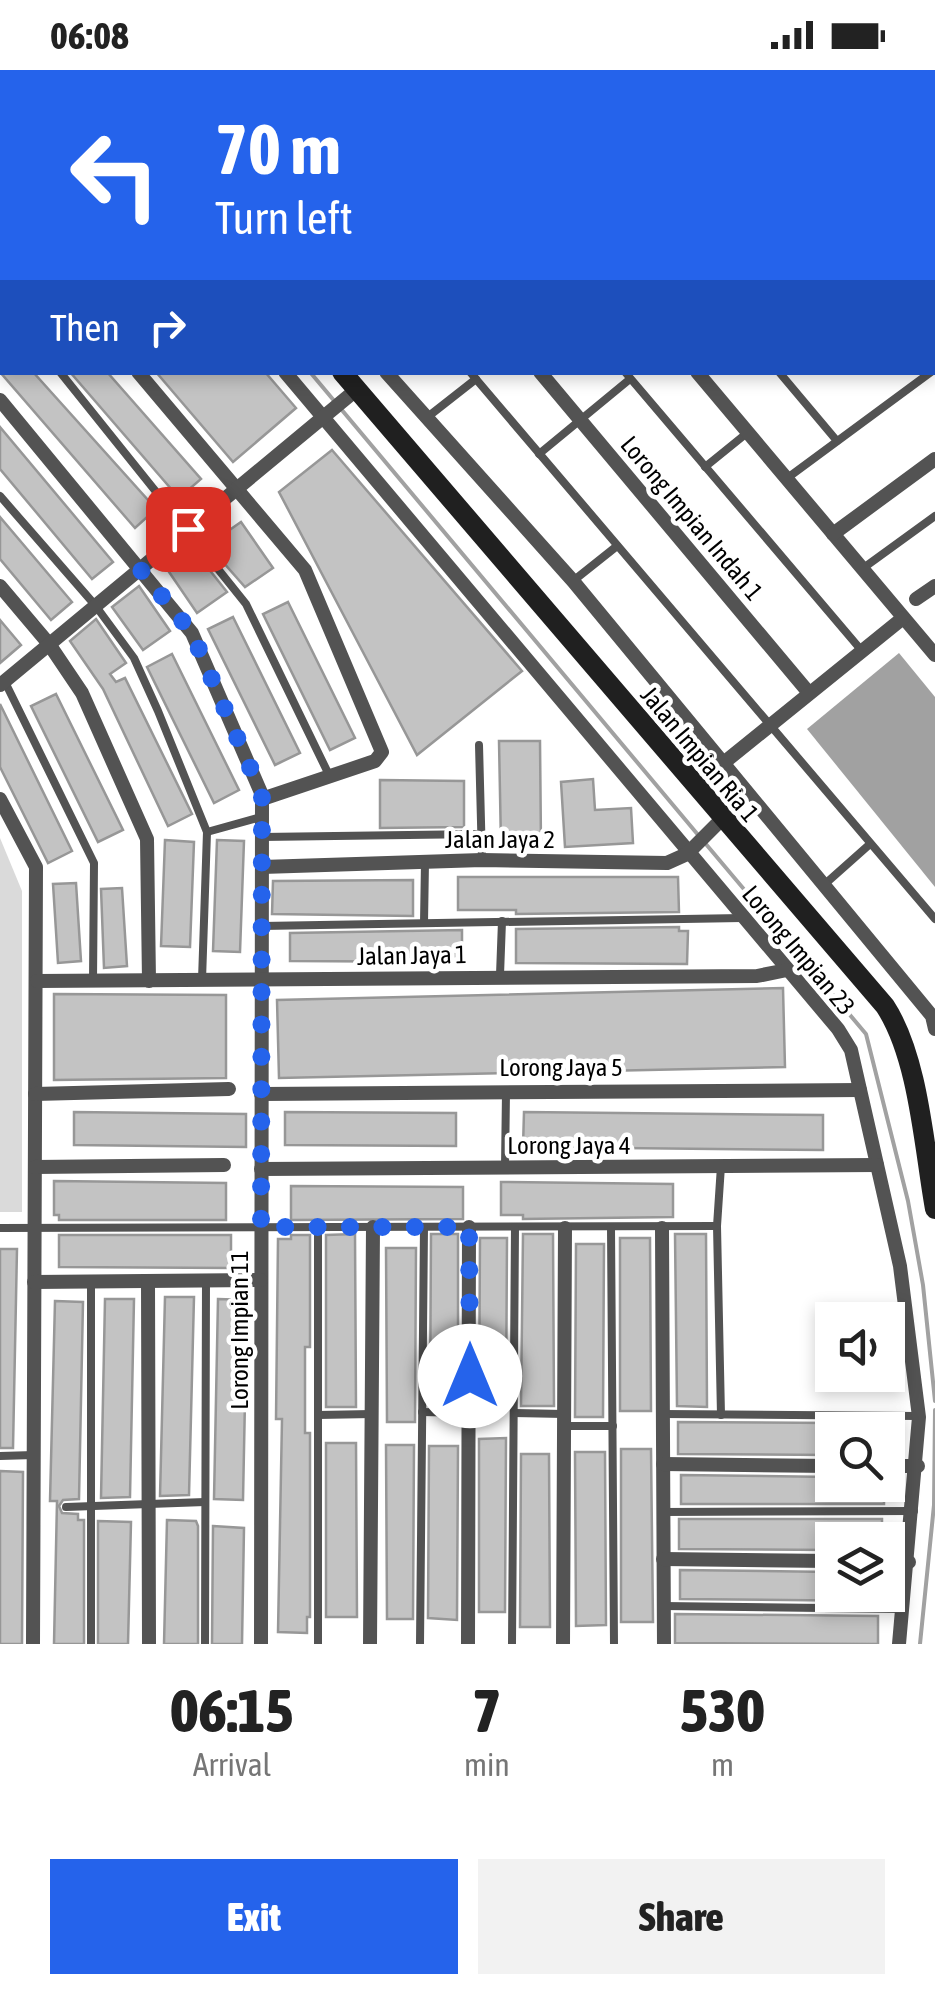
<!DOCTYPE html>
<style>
:root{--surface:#fff;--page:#f2f2f2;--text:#222;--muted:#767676;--accent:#2563eb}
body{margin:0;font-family:"Asap Condensed",sans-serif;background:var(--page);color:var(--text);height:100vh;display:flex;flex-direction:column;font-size:38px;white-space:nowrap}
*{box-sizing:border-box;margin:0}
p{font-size:32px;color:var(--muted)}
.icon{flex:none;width:55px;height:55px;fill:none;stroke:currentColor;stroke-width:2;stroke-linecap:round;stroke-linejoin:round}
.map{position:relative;height:1574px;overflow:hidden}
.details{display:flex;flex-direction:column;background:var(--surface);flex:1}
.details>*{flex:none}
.guide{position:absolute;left:0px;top:0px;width:935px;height:305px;box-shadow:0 5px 15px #0003;background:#2563eb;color:#fff;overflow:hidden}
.tools{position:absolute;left:815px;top:1232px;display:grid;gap:20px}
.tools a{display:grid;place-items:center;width:90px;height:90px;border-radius:0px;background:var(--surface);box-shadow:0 5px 15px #0003;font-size:50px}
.pin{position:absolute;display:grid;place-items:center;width:85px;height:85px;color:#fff;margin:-42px;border-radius:20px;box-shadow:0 5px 15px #0006}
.me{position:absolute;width:110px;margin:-55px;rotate:0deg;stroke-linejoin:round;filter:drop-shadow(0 0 8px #0008)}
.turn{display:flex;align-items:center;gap:35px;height:210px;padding:0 50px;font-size:45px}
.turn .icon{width:130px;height:130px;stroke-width:2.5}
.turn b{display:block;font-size:70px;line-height:85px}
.then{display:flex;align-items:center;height:95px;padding:0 50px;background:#0003;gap:20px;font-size:38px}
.eta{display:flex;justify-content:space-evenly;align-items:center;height:170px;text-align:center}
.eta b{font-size:60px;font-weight:800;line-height:70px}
.cta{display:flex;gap:20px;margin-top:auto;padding:20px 50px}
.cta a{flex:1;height:115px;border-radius:0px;background:var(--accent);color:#fff;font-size:40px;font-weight:800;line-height:115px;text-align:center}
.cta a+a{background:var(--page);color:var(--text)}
.status{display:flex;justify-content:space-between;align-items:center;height:70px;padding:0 50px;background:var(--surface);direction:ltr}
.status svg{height:28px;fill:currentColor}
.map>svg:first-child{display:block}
</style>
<div class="status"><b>06:08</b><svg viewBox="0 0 49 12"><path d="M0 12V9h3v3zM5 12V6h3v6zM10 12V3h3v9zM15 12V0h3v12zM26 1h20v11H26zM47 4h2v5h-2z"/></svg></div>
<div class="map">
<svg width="935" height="1574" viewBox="0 0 935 1574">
<rect width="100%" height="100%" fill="#fff"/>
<polygon fill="#dadada" points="0,768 22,821 22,1142 0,1142"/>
<polygon fill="#a1a1a1" points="899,583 935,627 935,817 807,659"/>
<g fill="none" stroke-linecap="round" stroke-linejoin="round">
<g stroke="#a1a1a1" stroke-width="4">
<polyline points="69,0 71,2"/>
<polyline points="310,302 699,766"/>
<polyline points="705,773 866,964 908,1131 923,1215 935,1331"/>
<polyline points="920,1574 934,1435 935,1340"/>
</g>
</g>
<g fill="#c3c3c3" stroke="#979797" stroke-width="2.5">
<polygon points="0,302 33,302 156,439 135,458"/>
<polygon points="70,302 107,302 201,409 179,428"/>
<polygon points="156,302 265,302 296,338 233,392"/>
<polygon points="0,357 113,492 92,509 0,399"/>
<polygon points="332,380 522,601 417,685 279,422"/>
<polygon points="0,447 72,532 51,550 0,489"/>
<polygon points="241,452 273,498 245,517 208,475"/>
<polygon points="192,478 227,522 197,543 165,496"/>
<polygon points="139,516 170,561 143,580 112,537"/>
<polygon points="288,532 355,668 330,680 263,544"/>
<polygon points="233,547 300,683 275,695 208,559"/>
<polygon points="96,549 126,593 110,604 116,612 125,608 192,744 168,756 103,619 70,571"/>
<polygon points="0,550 21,575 0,593"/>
<polygon points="172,584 239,720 214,733 147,597"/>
<polygon points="56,624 123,760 98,772 31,636"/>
<polygon points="0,634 72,781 48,793 0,697"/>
<polygon points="499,671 540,671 541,775 501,775"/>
<polygon points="593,709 595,740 631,738 633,773 565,777 561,712"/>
<polygon points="380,710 464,711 464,757 380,758"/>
<polygon points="165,770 194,772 190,877 161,876"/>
<polygon points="217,770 244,771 240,882 213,881"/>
<polygon points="458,807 678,807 679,842 516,844 516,840 458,840"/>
<polygon points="413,810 413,846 272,844 273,811"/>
<polygon points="76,813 81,891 58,893 53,814"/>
<polygon points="122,818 127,896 104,898 101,819"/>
<polygon points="679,857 679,861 688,861 687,894 516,893 516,859"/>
<polygon points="462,860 462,892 290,891 290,863"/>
<polygon points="783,918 785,997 279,1008 277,930"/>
<polygon points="54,924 226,925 226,1008 54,1010"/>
<polygon points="74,1042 246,1044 246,1077 74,1075"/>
<polygon points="285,1042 456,1043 456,1076 285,1075"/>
<polygon points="524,1042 823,1045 823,1080 523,1077"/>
<polygon points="54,1111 226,1113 226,1150 59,1150 59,1145 54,1145"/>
<polygon points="501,1112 673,1114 673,1147 523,1149 523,1145 501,1145"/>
<polygon points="291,1116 463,1117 463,1149 291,1150"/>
<polygon points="355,1164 356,1337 326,1337 326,1165"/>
<polygon points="431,1164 458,1164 458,1335 430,1335"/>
<polygon points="523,1164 553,1164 554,1336 521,1336"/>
<polygon points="675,1164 706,1164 707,1337 677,1336"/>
<polygon points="59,1165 231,1165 231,1198 59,1197"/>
<polygon points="291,1165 310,1165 310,1277 305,1277 305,1363 310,1363 310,1547 307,1547 307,1563 278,1562 282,1349 276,1349 278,1169 291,1169"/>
<polygon points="480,1168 507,1168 506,1341 479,1341"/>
<polygon points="620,1168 650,1168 651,1341 620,1341"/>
<polygon points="576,1174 604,1174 603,1347 575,1347"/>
<polygon points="386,1178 416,1178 415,1352 387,1352"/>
<polygon points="0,1179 17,1179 13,1378 0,1378"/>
<polygon points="165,1227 194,1227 189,1425 160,1426"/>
<polygon points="105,1229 134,1229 130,1427 101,1428"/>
<polygon points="218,1229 247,1230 243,1430 214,1429"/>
<polygon points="55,1231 83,1232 79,1429 63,1430 59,1436 62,1443 78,1444 78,1450 84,1450 84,1574 54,1574 57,1431 50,1431"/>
<polygon points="678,1352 832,1353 832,1385 678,1384"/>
<polygon points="506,1368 505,1542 479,1542 479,1369"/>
<polygon points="326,1373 356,1373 357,1547 326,1547"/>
<polygon points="386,1375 414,1375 413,1549 387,1549"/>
<polygon points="429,1376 458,1376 457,1550 428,1548"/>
<polygon points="621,1379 651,1379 653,1552 621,1552"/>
<polygon points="575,1382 605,1382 606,1555 576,1556"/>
<polygon points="521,1384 549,1384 550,1557 520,1557"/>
<polygon points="0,1401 23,1402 22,1574 0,1574"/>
<polygon points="681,1405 832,1407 832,1415 884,1415 884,1434 681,1434"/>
<polygon points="679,1449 882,1449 882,1470 832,1470 832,1480 679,1479"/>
<polygon points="167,1450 196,1451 198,1456 198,1574 164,1574"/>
<polygon points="98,1451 131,1452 128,1574 98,1574"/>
<polygon points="213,1456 244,1458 242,1574 212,1574"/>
<polygon points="680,1500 832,1502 832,1525 878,1525 878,1531 680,1529"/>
<polygon points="675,1544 878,1546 878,1574 675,1573"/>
</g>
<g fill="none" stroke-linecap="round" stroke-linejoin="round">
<g stroke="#535353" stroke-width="8">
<polyline points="854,0 854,2"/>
<polyline points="915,2 935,0"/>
<polyline points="932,150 935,148"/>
<polyline points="0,154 2,150"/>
<polyline points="0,229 2,232"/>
<polyline points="932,292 935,295"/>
<polyline points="60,302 246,534 330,707"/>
<polyline points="470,302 935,849"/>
<polyline points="625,302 862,581"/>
<polyline points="779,302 837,371"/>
<polyline points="425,349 476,309"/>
<polyline points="539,384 630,309"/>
<polyline points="705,397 747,363"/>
<polyline points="786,409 931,302"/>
<polyline points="0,426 95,535 134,588 158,641 207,762 202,910"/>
<polyline points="862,499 935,446"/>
<polyline points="573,511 617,476"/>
<polyline points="5,612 94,793 93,911"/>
<polyline points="479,675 482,790"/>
<polyline points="207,762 261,747"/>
<polyline points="262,767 481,764"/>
<polyline points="825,814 870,774"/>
<polyline points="424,853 425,792"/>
<polyline points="262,856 742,848"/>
<polyline points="500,905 502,851"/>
<polyline points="721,1096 717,1156 721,1345"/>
<polyline points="505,1097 506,1022"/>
<polyline points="0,1158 717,1156"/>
<polyline points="611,1158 614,1574"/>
<polyline points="91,1212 91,1574"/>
<polyline points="422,1342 468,1343"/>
<polyline points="514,1343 564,1344"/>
<polyline points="663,1344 918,1346"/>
<polyline points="318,1345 372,1344"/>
<polyline points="565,1356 613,1356"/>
<polyline points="0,1386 34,1385"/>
<polyline points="66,1437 205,1432"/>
<polyline points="663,1442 914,1441"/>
<polyline points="663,1536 904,1539"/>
<polyline points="205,1574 206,1210"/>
<polyline points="318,1574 318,1157"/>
<polyline points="420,1574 424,1157"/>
<polyline points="512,1574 515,1157"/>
</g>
<g stroke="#535353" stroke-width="14">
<polyline points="45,0 47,2"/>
<polyline points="606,0 606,2"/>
<polyline points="503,2 514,0"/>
<polyline points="618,2 626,0"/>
<polyline points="0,139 2,142"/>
<polyline points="932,231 935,229"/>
<polyline points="138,302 305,500 382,682 375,691 262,729"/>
<polyline points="285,302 838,959 851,980 900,1196 919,1347 899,1574"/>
<polyline points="386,302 573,511 932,946 935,959"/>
<polyline points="540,302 809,623"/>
<polyline points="697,302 935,585"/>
<polyline points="0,330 192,563 262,725 261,1574"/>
<polyline points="833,464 935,389"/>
<polyline points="0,516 49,574 82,623 147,769 149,911"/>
<polyline points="916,529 935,516"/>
<polyline points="0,615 356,320"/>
<polyline points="695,716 903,548"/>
<polyline points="0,729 36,797 33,1574"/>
<polyline points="262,797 482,790 667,793 687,784 722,749"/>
<polyline points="37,911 757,906 787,900"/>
<polyline points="35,1024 229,1019"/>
<polyline points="261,1024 860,1020"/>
<polyline points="35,1097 224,1095"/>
<polyline points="261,1099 877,1095"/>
<polyline points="662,1158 664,1574"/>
<polyline points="34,1212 261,1210"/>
<polyline points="148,1212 149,1574"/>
<polyline points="663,1394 832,1396"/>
<polyline points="888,1396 918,1396"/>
<polyline points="663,1489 832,1491"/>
<polyline points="888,1492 909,1492"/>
<polyline points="370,1574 373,1157"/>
<polyline points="468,1574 469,1157"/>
<polyline points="563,1574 565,1158"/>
</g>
<g stroke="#202020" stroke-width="20">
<polyline points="105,0 106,2"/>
<path d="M342,302L885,936C919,988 924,1078 935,1139"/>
</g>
</g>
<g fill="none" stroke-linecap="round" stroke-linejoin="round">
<polyline stroke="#2563eb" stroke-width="18" stroke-dasharray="0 32.4" points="188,459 140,499 192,563 262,725 261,1157 469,1157 470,1306"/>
</g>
<g text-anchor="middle" stroke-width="9" stroke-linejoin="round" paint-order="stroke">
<g font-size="25" fill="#000" stroke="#fff">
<text transform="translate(692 448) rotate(50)" y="9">Lorong Impian Indah 1</text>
<text transform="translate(700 684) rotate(50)" y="9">Jalan Impian Ria 1</text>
<text x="500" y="778">Jalan Jaya 2</text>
<text transform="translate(799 880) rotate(50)" y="9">Lorong Impian 23</text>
<text transform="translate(412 885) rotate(-1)" y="9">Jalan Jaya 1</text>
<text x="561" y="1006">Lorong Jaya 5</text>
<text x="569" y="1084">Lorong Jaya 4</text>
<text transform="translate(239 1260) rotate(-90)" y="9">Lorong Impian 11</text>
</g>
</g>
</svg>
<div class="tools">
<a><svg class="icon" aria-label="sound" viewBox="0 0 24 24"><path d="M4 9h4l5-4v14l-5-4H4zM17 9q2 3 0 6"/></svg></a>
<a><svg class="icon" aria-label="search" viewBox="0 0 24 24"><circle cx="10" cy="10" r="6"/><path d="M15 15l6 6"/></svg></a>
<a><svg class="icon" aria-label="layers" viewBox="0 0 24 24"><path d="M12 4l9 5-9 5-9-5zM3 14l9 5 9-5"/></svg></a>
</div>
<div class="pin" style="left:188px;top:459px;background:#d93025"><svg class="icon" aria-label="arrive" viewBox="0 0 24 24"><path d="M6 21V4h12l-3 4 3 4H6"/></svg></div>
<svg class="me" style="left:470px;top:1306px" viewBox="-20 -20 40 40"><circle r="19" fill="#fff"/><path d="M0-13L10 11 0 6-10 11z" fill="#2563eb"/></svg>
<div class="guide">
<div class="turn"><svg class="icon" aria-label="left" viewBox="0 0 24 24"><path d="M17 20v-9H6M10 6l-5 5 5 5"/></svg><div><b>70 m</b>Turn left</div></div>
<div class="then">Then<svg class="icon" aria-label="right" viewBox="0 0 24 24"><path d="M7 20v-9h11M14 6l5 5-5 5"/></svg></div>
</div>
</div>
<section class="details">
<div class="eta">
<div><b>06:15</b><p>Arrival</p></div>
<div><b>7</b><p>min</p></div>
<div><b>530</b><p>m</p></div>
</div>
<div class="cta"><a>Exit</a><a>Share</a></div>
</section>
